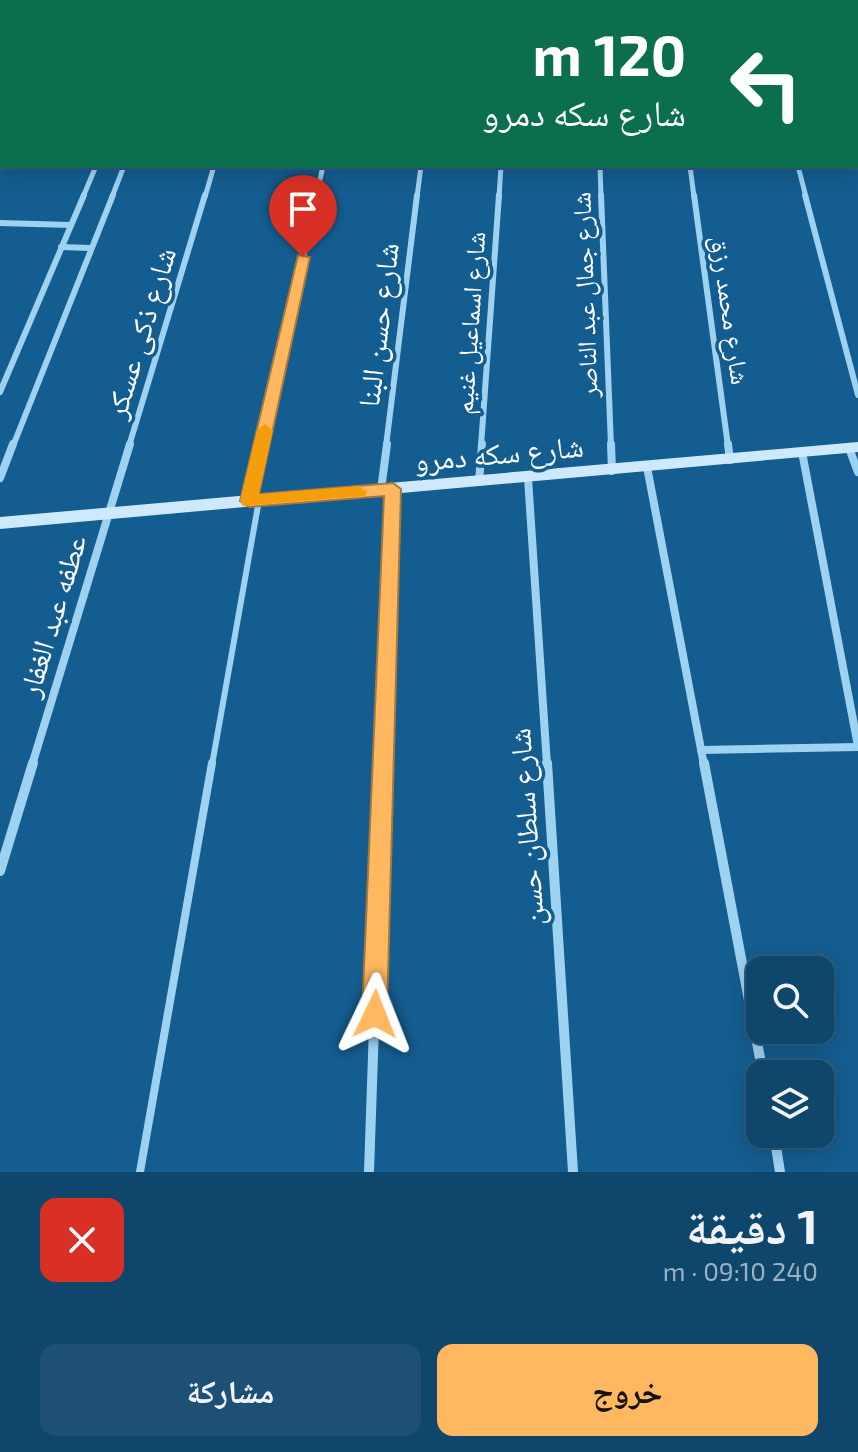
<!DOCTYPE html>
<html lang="ar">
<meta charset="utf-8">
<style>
:root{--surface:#0f466c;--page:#1d5074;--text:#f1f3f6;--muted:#9bb1c2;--line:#2f5e7f;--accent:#ffb85f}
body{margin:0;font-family:"Exo 2","Noto Naskh Arabic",sans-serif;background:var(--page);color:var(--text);direction:rtl;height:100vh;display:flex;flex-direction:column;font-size:30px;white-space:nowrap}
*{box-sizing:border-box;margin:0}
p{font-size:26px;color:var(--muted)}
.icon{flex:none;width:44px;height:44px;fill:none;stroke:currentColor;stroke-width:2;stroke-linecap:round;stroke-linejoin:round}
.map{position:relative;height:1172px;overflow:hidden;direction:ltr}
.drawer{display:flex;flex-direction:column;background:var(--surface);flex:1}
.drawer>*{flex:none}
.top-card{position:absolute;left:0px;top:0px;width:858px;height:168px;box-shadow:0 4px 20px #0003,0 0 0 2px var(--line);direction:rtl;background:#0b6e4f;color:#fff;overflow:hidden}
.tools{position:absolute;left:746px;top:956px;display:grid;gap:16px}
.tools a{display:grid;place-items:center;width:88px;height:88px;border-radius:16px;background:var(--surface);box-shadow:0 4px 20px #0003,0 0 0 2px var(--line);font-size:40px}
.pin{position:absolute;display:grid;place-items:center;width:68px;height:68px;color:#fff;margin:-82px -34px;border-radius:50% 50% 50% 0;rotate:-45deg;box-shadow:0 0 8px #0007}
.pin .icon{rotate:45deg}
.me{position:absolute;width:88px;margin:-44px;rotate:2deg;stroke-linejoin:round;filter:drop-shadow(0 0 6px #0008)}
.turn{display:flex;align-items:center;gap:28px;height:168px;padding:0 40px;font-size:36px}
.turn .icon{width:104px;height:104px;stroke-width:2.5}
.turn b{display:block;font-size:56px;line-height:68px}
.round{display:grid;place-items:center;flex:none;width:84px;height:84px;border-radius:16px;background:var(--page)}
.headline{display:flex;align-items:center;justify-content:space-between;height:136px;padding:0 40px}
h1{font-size:48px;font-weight:700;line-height:60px}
.primary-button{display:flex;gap:16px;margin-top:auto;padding:16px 40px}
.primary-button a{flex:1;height:92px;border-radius:16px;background:var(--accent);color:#111;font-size:32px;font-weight:700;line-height:92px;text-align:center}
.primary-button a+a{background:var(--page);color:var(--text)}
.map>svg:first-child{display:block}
</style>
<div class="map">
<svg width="858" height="1172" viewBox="0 0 858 1172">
<rect width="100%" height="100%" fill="#145d90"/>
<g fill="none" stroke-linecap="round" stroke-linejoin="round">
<polyline stroke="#9fd1f1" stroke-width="6" points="212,765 259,500"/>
<polyline stroke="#9fd1f1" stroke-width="8" points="140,1172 212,763"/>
<g stroke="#9fd1f1" stroke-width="5">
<polyline points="856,34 858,40"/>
<polyline points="0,53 2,50"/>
<polyline points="0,114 2,111"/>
<polyline points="600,166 601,197"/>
<polyline points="690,166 694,197"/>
<polyline points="798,166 806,197"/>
<polyline points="83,197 96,166"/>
<polyline points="112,197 124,166"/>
<polyline points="205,197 214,166"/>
<polyline points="316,197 323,166"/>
<polyline points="417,197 421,166"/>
<polyline points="499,197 501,166"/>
</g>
<g stroke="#9fd1f1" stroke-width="6">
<polyline points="601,195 611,446"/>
<polyline points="694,195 728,446"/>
<polyline points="805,195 858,395"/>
<polyline points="0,223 71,225"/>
<polyline points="61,247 90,248"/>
<polyline points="0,392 84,195"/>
<polyline points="13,446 113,195"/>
<polyline points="129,446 205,195"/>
<polyline points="261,446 317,195"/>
<polyline points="386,446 417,195"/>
<polyline points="481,446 499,195"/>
</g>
<g stroke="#9fd1f1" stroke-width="8">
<polyline points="611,444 612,471"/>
<polyline points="728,444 730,460"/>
<polyline points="849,448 858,472"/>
<polyline points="802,452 858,746"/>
<polyline points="647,467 704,765"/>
<polyline points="0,478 13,444"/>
<polyline points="528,478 547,765"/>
<polyline points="479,482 482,444"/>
<polyline points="381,490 387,444"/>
<polyline points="249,501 262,444"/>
<polyline points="701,750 858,747"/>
<polyline points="32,765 130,444"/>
<polyline points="383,765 393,489"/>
</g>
<g stroke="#9fd1f1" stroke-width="10">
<polyline points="547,763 573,1172"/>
<polyline points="704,763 763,1074"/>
<polyline points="0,871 33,763"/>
<polyline points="774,1134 780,1172"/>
<polyline points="369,1172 383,763"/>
</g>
<polygon fill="#cee9fc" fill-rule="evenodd" points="858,442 858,452 0,529 0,517"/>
</g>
<polygon fill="#ffb85f" stroke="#a6783e" stroke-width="2" points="298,255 310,257 259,494 393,483 401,489 387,1014 383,1023 375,1026 366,1023 362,1014 384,496 249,507 240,501"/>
<polygon fill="#f59e0b" points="265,424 273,430 259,494 359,486 367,492 365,496 243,506 240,501 257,430"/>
<g text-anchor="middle" stroke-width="7" stroke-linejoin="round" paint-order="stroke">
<g font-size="26" fill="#fff" stroke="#145d90">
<text transform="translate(585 295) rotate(-92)" y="9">شارع جمال عبد الناصر</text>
<text transform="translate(730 310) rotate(82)" y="9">شارع محمد رزق</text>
<text transform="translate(470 323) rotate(-86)" y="9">شارع اسماعيل غنيم</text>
</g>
<g font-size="30" fill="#fff" stroke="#145d90">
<text transform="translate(379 325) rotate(-83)" y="10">شارع حسن البنا</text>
<text transform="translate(141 333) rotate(-73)" y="10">شارع ذكى عسكر</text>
<text transform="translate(499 454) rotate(-5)" y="10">شارع سكه دمرو</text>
<text transform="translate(53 616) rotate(-73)" y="10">عطفه عبد الغفار</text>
<text transform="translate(527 827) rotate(-94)" y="10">شارع سلطان حسن</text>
</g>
</g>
</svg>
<div class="tools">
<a><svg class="icon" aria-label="search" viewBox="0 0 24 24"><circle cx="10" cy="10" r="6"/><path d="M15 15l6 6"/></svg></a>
<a><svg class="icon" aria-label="layers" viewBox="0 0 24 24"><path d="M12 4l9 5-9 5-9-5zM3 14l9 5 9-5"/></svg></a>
</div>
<div class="pin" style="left:303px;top:257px;background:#d93025"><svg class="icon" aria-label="arrive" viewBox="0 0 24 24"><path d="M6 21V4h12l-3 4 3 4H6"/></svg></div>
<svg class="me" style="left:375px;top:1014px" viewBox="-20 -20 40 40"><path d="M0-17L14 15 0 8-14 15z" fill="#ffb85f" stroke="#fff" stroke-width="4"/></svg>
<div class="top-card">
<div class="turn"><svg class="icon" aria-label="left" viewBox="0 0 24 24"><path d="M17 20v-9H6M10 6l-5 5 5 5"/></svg><div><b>120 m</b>شارع سكه دمرو</div></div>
</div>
</div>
<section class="drawer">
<div class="headline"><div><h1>1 دقيقة</h1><p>240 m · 09:10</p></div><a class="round" style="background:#d93025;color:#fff"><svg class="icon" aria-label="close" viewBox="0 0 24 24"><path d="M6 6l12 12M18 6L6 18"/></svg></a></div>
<div class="primary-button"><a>خروج</a><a>مشاركة</a></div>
</section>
